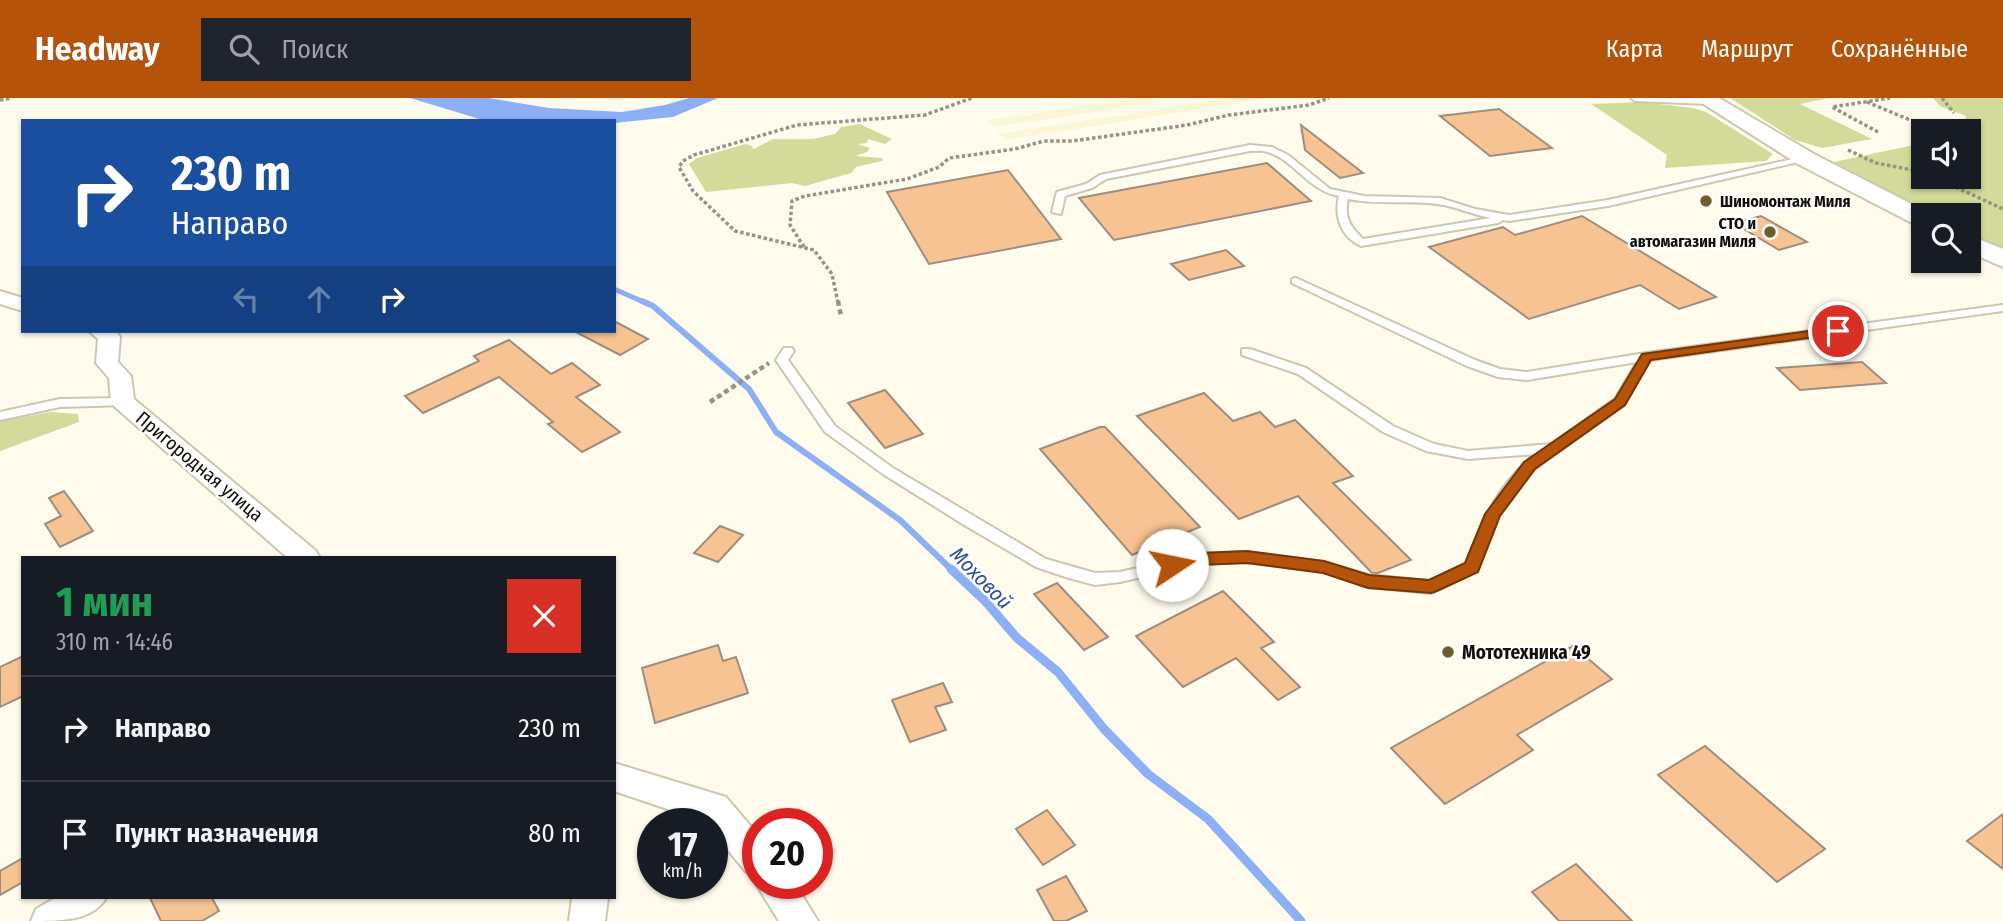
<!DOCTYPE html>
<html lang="ru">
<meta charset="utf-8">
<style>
:root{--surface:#171b24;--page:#20242c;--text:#f1f3f6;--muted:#9ea1a6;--line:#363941;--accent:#b45309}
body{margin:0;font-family:"Fira Sans Condensed",sans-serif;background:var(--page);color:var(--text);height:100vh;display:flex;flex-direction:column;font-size:26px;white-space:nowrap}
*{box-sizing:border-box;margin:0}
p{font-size:23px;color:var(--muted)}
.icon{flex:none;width:38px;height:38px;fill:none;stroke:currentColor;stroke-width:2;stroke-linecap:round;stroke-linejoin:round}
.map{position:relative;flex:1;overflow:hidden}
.side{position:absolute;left:21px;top:458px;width:595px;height:343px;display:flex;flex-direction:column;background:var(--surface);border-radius:0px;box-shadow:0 2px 5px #0004}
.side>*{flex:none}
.guide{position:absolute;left:21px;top:21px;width:595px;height:214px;border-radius:0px;box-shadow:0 2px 5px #0004;background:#1a4fa0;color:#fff;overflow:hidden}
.buttons{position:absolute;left:1911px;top:21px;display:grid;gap:14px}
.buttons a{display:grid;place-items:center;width:70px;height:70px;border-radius:0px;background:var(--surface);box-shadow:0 2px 5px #0004;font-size:35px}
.speed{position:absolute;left:637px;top:710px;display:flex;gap:14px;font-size:35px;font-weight:700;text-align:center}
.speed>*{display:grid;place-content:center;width:91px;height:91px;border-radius:50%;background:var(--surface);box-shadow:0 2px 5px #0004;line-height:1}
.speed small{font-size:18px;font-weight:400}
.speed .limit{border:10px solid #d22;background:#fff;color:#111}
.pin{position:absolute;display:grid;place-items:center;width:60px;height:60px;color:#fff;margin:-30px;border:4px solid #fff;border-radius:50%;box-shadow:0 2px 7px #0007}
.me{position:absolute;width:77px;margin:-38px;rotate:79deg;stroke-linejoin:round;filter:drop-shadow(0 0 5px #0008)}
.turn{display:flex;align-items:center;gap:24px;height:147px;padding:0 35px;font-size:32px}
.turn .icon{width:91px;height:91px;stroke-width:2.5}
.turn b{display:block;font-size:49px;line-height:60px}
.lanes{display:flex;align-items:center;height:66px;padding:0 35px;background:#0003;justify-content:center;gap:35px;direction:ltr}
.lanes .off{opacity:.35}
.round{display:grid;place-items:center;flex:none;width:74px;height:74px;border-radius:0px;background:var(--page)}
.headline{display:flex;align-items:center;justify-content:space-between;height:119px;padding:0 35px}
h1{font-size:42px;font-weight:700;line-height:52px;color:#1e9e55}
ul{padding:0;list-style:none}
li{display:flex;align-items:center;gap:21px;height:105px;padding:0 35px;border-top:2px solid var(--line)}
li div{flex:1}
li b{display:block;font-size:26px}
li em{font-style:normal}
header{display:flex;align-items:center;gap:42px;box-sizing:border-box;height:98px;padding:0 35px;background:var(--accent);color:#fff}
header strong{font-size:33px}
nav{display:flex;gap:38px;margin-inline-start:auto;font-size:24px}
.search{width:490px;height:63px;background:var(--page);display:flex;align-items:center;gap:18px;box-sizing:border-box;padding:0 24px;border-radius:0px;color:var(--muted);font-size:26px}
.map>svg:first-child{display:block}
</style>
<header>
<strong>Headway</strong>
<div class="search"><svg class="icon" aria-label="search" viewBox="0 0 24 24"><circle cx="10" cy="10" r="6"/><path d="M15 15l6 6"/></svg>Поиск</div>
<nav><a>Карта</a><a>Маршрут</a><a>Сохранённые</a></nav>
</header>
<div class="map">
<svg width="2003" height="823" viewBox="0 0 2003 823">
<rect width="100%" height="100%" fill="#fffcee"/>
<g fill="#fcf5d6">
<polygon points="1135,0 1154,0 1158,4 994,29 989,22"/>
<polygon points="1227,0 1271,0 1005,42 1000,36"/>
</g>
<g fill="#d2db99">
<polygon points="1730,0 1829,0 1800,6 1872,41 1822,50 1795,42"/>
<polygon points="1933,0 2003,0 2003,152 1969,135 1969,117 1935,117 1834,64 1923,45 1923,79 1969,79 1969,33 1964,33 1966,18 1940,8"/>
<polygon points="1641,4 1693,10 1706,14 1773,56 1766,63 1665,70 1667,57 1591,6"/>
<polygon points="860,26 892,41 885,46 868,41 867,45 857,46 870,50 867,54 855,58 883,60 882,63 856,69 851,75 805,88 792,85 706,94 689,66 697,60 745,46 750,47 754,51 773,41 813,41 835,36 841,29"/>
<polygon points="51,314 78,316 79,324 0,353 0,323"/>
</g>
<polygon fill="#8daff5" points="410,0 489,0 549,10 622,14 665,7 689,0 718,0 673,19 614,25 614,23 486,23"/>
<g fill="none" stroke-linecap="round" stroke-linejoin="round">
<polyline stroke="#8daff5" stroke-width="5" points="614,191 646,205"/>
<polyline stroke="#8daff5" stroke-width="6" points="642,203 653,208 749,291 776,334 900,422 953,473"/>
<polyline stroke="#8daff5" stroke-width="9" points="951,471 986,504 1017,540 1058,574 1104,631 1148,676 1208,721 1301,823"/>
</g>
<g fill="#f7c393" stroke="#9f8d7d" stroke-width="2">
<polygon points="1499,11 1552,50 1490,58 1440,18"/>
<polygon points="1301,27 1363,75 1340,80 1305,52"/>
<polygon points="1267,65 1311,103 1114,142 1079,100"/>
<polygon points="1008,72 1061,141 929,166 887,94"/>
<polygon points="1582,118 1716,199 1679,211 1640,187 1529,221 1429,149 1503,129 1515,137"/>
<polygon points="1761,118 1807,144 1779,152 1734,125"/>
<polygon points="1226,152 1244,168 1189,182 1171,166"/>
<polygon points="614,223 648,241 620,257 574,233 614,233"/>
<polygon points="509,242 551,276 572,265 600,287 576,299 620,334 582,354 548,326 553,324 499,279 423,315 405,298 479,263 474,258"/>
<polygon points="1862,264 1886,285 1800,292 1777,270"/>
<polygon points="885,292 923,336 885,350 848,305"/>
<polygon points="1204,295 1233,323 1260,314 1275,329 1295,322 1353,378 1333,385 1411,462 1378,475 1372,475 1298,398 1239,421 1137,318"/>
<polygon points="1100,329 1105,329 1200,429 1132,457 1040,351"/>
<polygon points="64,393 93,433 60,449 45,426 61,418 49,400"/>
<polygon points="720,428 743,437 718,464 694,455"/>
<polygon points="1057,485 1108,539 1084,552 1034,496"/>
<polygon points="1223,493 1274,544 1261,550 1300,589 1278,602 1236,560 1183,589 1136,538"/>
<polygon points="718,547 723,563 736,559 748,595 655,625 642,570"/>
<polygon points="1573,548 1612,581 1517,637 1533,652 1445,706 1391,650"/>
<polygon points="23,558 23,598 0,609 0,569"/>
<polygon points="943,585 952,604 935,609 946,632 910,644 892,602"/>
<polygon points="1705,648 1825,751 1777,784 1658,677"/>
<polygon points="1047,712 1075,747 1043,767 1016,731"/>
<polygon points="2003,716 2003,771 1967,743"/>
<polygon points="23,760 23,784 0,797 0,773"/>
<polygon points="1576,766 1632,823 1559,823 1532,794"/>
<polygon points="1066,778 1087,813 1066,823 1054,823 1037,792"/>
<polygon points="150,800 212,800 219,813 202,823 161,823"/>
</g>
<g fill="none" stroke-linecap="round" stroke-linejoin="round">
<g stroke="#ccc7b1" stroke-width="4">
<g id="service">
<polygon points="1631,0 1699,0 1713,3 1709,6 1635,3"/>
<path d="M1250,47L1272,49L1288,57L1330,91L1364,98L1440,100L1475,111L1509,117L1608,102L1806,58L1811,61L1608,108L1509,123L1503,122L1498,125L1361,148C1341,139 1334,119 1339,98C1307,92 1294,61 1267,54C1262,52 1255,53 1250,53L1106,81L1092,90L1065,98L1061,116L1052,114L1057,94L1086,86L1100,77ZM1348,101C1378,107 1408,102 1437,106C1455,108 1473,117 1491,120L1363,141C1350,128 1344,120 1348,101Z"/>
<path d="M1296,180L1475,262L1500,271L1527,274L1646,255L2003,207V213L1650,262L1624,307L1534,371L1499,417L1477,473L1431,495L1368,489L1324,474L1246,464L1199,466L1120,484L1095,487L1069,480L1036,469L966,428L883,376L825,334L776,262L784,250H792L794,253L788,262L835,328L893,370L1046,461L1095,475L1120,474L1199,456L1246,454L1324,464L1368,477L1429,483L1466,466C1482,425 1500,381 1537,356L1468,361L1426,353L1383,334L1298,276L1242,257V251H1250L1306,270L1393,328L1434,346L1468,353L1552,346L1615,301L1637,264L1527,282L1498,279L1467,268L1292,185V181Z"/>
<polygon points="123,300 127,301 129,304 127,307 60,309 0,322 0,314 60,301"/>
</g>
</g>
<g stroke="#ccc7b1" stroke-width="4">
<g id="minor">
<polygon points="0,193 23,200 23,213 0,206"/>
<polygon points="89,233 117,234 120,239 118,264 131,278 134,301 316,453 320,460 288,460 115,309 111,304 109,280 96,265 98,241"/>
<polygon points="614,665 726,699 758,737 758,779 746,774 712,733 712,726 614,693"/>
<polygon points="758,783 758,786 795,786 818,823 779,823 756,786"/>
<path d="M55,800H106C93,823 59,823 31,823L36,811Z"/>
<polygon points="572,800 608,800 605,823 569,823"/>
</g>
</g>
<g stroke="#ccc7b1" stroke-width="4">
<g id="tertiary">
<polygon points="1694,0 1719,0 1814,56 1933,117 1923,117 1923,128 1914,126 1798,66"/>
<polygon points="1969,137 2003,151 2003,169 1969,154"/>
</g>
</g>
<g stroke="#969388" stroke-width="3.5" stroke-dasharray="3.5 2.5" stroke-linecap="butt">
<polyline points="1942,0 1954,15"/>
<polyline points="0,2 12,0"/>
<polyline points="1867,4 1922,27"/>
<polyline points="1878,34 1832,9 1890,0"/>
<polyline points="1848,52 1876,65 1923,74"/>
<polyline points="1934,79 2003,111"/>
<polyline points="804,149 790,127 792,103 805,98 907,81 939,69 949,60 1015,51 1044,43 1073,43 1187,27 1229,17 1309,7 1329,0"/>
<polyline points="838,205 832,176 814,152 735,133 693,93 679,69 683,63 694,57 797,27 925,17 972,0"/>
</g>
<g stroke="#969388" stroke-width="4.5" stroke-dasharray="5 3.5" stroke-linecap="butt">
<polyline points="838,203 841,218"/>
<polyline points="710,304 769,265"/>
</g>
<use href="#service" fill="#fff" fill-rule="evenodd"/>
<use href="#minor" fill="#fff" fill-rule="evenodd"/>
<use href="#tertiary" fill="#fff" fill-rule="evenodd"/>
</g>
<polygon fill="#b45309" stroke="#753606" stroke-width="2" points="1838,229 1845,233 1843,235 1651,262 1625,307 1535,371 1500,418 1478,474 1437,493 1431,495 1368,490 1323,475 1247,465 1199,467 1172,473 1164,467 1166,463 1199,455 1247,453 1324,463 1369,477 1429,482 1465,465 1485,416 1524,364 1615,301 1642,256"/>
<g fill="#6e5f2d" stroke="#fff" stroke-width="2.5">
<circle cx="1706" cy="103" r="7"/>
<circle cx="1770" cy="134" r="7"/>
<circle cx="1448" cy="554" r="7"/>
</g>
<g text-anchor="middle" stroke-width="5" stroke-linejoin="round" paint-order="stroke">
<g font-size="16" font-weight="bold" fill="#110f07" stroke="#fff" text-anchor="start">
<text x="1720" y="109">Шиномонтаж Миля</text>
<text x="1756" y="131" text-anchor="end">СТО и<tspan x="1756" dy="18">автомагазин Миля</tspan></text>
</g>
<g font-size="19" fill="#110f07" stroke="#fff">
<text transform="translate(200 368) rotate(40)" y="7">Пригородная улица</text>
</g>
<g font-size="19" font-weight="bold" fill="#110f07" stroke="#fff" text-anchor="start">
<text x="1462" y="561">Мототехника 49</text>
</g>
<g font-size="21" font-style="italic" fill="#2c4fa0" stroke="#fff">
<text transform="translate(981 480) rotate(45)" y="7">Моховой</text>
</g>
</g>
</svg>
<div class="buttons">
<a><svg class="icon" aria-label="sound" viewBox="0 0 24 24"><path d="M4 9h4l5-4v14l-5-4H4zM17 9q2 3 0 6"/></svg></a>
<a><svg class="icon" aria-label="search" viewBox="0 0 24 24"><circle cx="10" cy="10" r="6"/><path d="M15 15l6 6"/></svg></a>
</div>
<div class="speed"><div>17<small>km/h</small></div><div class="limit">20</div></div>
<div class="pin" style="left:1838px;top:233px;background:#d93025"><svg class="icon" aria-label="arrive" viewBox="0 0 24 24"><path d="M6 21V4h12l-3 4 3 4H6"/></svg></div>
<svg class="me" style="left:1172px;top:467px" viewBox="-20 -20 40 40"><circle r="19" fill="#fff"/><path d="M0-13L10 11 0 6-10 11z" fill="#b45309"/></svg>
<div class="guide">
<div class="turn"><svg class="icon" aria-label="right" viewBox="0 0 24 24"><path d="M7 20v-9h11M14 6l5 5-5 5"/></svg><div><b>230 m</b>Направо</div></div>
<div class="lanes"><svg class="icon off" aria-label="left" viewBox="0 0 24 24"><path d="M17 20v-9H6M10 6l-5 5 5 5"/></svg><svg class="icon off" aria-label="ahead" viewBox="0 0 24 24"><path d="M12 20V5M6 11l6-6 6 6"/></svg><svg class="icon" aria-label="right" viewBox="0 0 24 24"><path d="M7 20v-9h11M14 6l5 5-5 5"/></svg></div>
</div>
<section class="side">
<div class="headline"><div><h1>1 мин</h1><p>310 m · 14:46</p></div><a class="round" style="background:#d93025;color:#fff"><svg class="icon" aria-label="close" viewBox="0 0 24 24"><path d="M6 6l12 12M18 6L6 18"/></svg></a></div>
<ul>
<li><svg class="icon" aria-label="right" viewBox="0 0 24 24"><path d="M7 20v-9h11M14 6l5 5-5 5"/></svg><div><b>Направо</b></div><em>230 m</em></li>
<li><svg class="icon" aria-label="arrive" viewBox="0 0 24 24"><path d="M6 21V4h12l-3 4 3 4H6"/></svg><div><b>Пункт назначения</b></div><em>80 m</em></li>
</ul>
</section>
</div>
